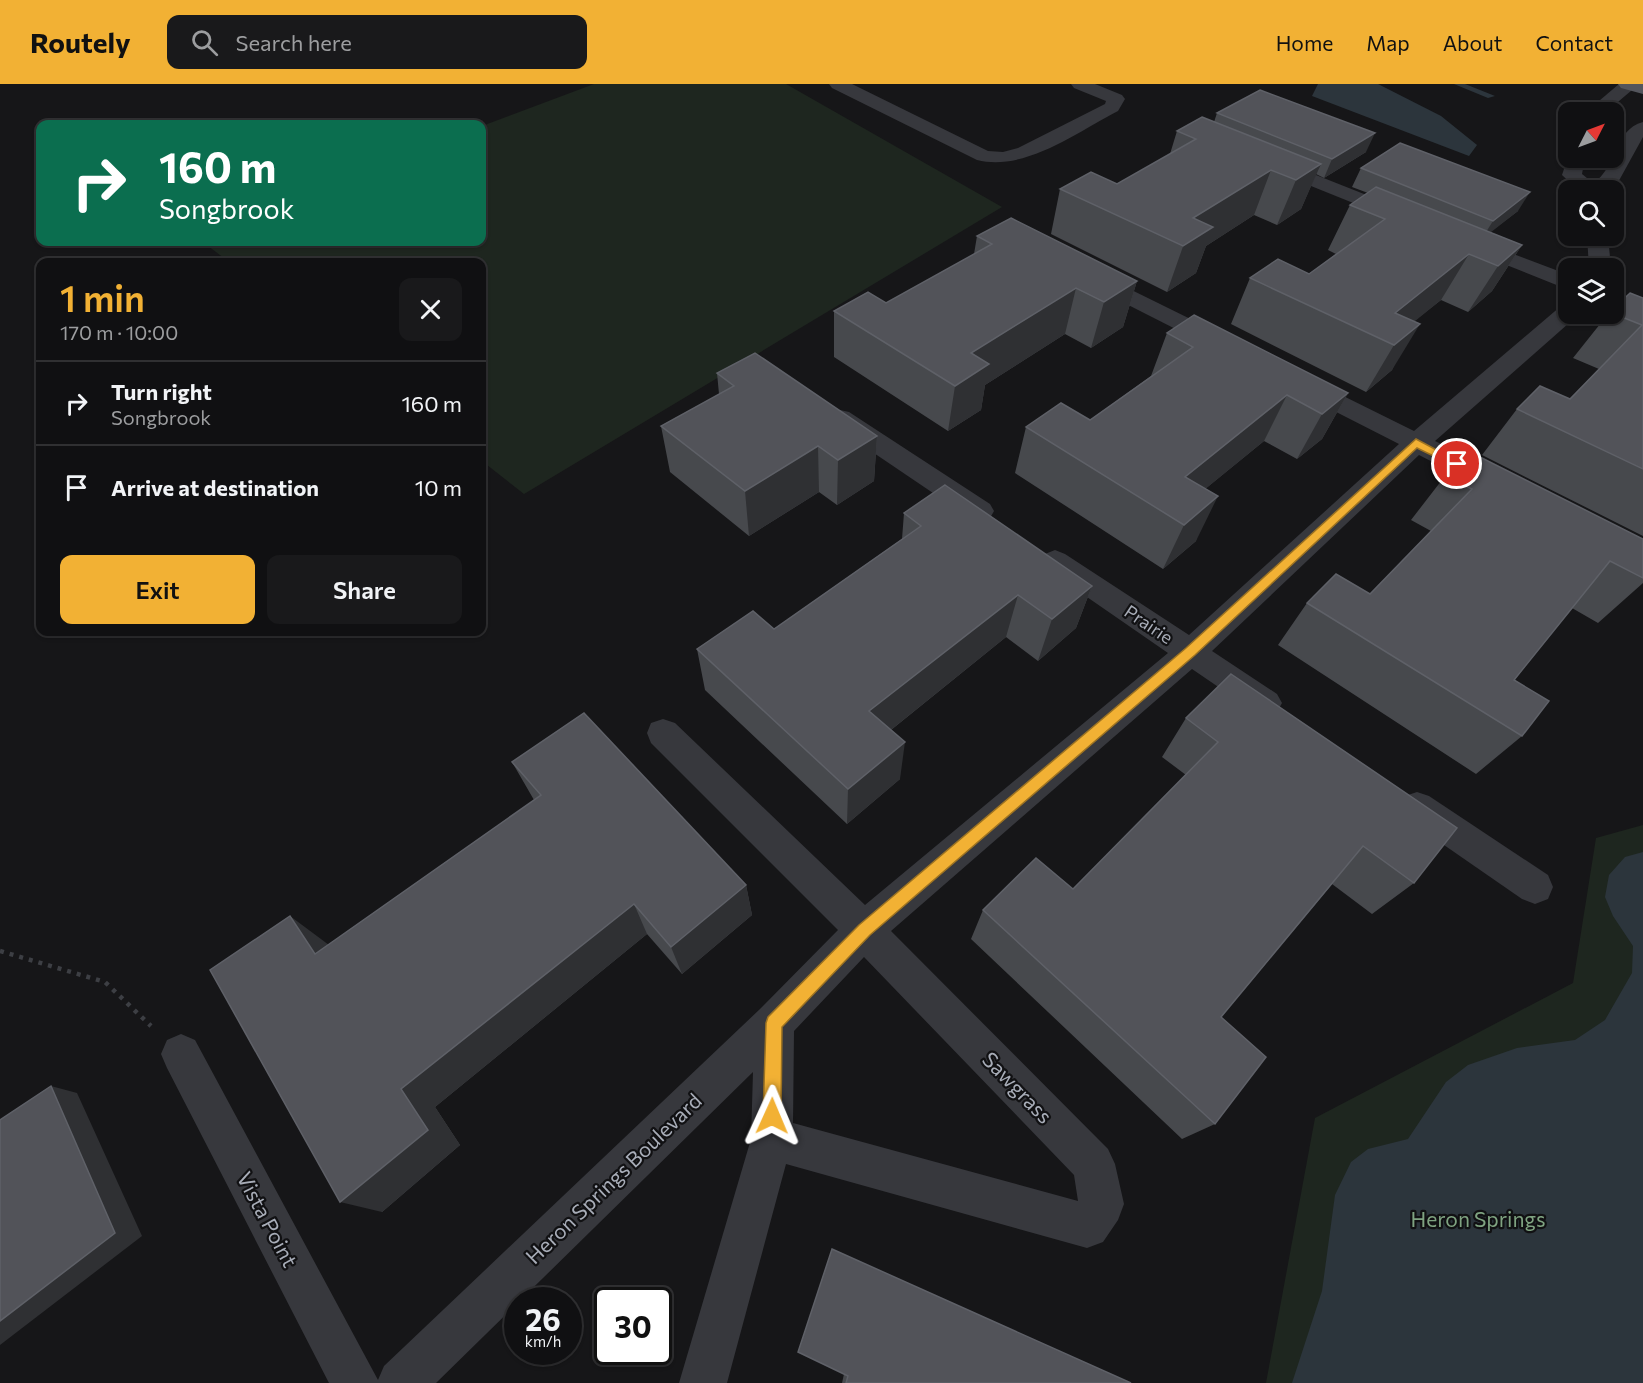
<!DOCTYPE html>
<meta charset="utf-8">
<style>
body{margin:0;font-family:Commissioner,sans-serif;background:#19191b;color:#f1f3f6;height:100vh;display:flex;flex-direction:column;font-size:22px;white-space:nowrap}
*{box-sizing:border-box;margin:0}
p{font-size:20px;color:#9c9d9f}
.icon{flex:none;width:33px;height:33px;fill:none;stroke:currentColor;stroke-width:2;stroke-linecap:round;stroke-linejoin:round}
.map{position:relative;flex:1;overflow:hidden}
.side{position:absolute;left:36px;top:174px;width:450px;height:378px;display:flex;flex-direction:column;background:#101012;border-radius:12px;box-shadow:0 2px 4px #0004,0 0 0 2px #303032}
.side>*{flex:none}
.banner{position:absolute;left:36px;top:36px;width:450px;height:126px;border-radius:12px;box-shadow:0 2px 4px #0004,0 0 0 2px #303032;background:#0b6e4f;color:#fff;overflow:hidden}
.needle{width:39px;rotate:48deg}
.controls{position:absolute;left:1558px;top:18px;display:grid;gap:12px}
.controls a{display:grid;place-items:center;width:66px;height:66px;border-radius:12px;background:#101012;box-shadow:0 2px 4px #0004,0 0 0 2px #303032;font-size:30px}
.speed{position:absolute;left:504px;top:1203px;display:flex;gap:12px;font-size:30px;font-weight:700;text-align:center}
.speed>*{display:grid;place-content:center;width:78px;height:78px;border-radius:50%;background:#101012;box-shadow:0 2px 4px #0004,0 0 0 2px #303032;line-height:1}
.speed small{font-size:15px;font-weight:400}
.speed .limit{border:3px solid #111;border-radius:9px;background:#fff;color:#111}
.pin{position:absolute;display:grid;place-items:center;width:51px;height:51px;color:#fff;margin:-26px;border:3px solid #fff;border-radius:50%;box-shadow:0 2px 6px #0007}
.me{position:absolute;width:66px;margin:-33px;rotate:1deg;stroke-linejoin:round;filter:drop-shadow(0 0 4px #0008)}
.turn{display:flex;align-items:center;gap:21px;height:126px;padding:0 24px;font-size:27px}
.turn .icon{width:78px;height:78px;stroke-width:2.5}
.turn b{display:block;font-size:42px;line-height:51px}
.round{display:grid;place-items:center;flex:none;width:63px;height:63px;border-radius:12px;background:#19191b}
.headline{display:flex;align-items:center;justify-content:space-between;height:102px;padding:0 24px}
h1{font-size:36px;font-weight:600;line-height:45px;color:#f2b134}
.cta{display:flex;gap:12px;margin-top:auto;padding:12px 24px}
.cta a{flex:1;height:69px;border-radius:12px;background:#f2b134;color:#111;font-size:24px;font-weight:600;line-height:69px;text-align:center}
.cta a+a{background:#19191b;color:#f1f3f6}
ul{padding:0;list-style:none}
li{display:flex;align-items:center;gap:18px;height:84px;padding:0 24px;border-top:2px solid #303032}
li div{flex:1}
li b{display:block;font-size:22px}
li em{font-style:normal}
header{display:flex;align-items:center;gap:36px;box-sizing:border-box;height:84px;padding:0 30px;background:#f2b134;color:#111}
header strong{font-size:28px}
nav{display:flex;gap:33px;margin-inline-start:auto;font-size:21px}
.search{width:420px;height:54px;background:#19191b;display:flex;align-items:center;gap:15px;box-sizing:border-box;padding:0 21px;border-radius:12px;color:#9c9d9f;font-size:22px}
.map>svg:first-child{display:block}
.green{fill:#1e261f}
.water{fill:#2c353c}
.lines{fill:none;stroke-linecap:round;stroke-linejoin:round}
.stream{fill:#2c353c;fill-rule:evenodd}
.path{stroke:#3d3f44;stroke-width:4.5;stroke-dasharray:4 6;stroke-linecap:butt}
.minor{fill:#37383d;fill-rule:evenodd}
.major{fill:#53555c;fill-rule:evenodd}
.wall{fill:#47494d}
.shaded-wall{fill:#2f3033}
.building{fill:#525359;stroke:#5f6168;stroke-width:1.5}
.route{fill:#f2b134;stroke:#9d7322;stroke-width:1.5}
.labels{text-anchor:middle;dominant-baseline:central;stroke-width:4.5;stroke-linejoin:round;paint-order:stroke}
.street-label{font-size:18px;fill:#a8adb8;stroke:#111113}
.near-street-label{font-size:21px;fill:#a8adb8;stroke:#111113}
.near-park-label{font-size:21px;fill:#7fa381;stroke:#111113}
</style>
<header>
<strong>Routely</strong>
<div class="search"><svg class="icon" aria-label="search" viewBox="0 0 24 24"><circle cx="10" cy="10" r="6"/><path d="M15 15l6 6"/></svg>Search here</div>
<nav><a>Home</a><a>Map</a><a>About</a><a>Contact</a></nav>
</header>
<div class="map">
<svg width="1643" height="1299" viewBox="0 0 1643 1299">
<rect width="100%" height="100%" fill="#161618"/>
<g class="green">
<polygon points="594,0 786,0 1002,123 524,410 482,377 482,178 229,178 203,158 482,158 482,42"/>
<polygon points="1643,741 1643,1299 1266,1299 1315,1034 1573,899 1596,754"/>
</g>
<g class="water">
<polygon points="1318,0 1378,0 1441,32 1477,61 1469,72 1312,12"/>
<polygon points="1643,768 1643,1299 1292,1299 1322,1207 1335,1111 1351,1078 1368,1065 1408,1055 1446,998 1468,981 1517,964 1575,956 1605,936 1632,889 1633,862 1613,832 1605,813 1609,791 1625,773"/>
</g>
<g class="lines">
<polygon class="stream" points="1454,0 1465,0 1495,12 1488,14"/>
<polyline class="path" points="0,867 105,898 151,942"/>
<g class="minor">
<path d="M829 0H852L988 67 1003 68 1018 64 1105 20 1106 17 1074 4 1071 0H1095L1122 11 1125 15 1118 27C1077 48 1025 88 977 76L832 4Z"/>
<polygon points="1619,0 1638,1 1606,28 1586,28"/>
<path d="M1643 38V53L1616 102 1608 106H1578L1562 91 1569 70V74H1585L1582 90 1593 99C1617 85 1613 46 1643 38Z"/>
<polygon points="1273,74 1407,127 1410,131 1407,135 1400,137 1393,135 1266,84 1263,80 1266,76"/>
<polygon points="1587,152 1608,152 1611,184 1589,184"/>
<polygon points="1471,154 1569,191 1569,206 1464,164 1460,160 1464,156"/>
<polygon points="1091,186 1229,254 1233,259 1229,264 1221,266 1213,264 1083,198 1080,193 1083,188"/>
<polygon points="1614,211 1643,221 1643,236 1614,226"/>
<path d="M1569 220V230H1579L1577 232 1435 357 1507 392 1510 399 1507 406 1497 408 1487 406 1419 371 1212 567 1277 610 1282 619 1277 628 1266 632 1255 628 1192 585 891 847 1108 1065 1115 1080 1124 1120 1118 1136 1103 1158 1087 1164 786 1080 727 1299H679L751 1055 753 988 436 1299H329L167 984 161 970 167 956 181 950 195 956 378 1296 384 1282 760 925 838 846 651 659 647 649 651 639 663 635 675 639 865 821 1168 569 1045 484 1041 477 1045 470 1055 466 1065 470 1189 551 1399 360 1293 306 1290 301 1293 296 1302 293 1311 296 1414 347 1561 222ZM864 873 1074 1091 1078 1117 793 1039 794 947Z"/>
<polygon points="840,326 849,328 990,420 994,427 990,434 980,437 970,434 831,340 827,334 831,328"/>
<polygon points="1417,708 1429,712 1548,791 1553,803 1548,815 1535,820 1522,815 1405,734 1400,723 1405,712"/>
</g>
<polygon class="major" points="1618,0 1643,0 1643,10 1621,4"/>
</g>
<g class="wall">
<polygon points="1217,29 1366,68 1324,94 1316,90 1301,125 1277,141 1254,131 1206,162 1196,189 1167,208 1051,150 1060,105 1117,100 1170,70 1177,47 1214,38"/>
<polygon points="1361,84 1518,127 1490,148 1522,161 1492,207 1468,228 1441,216 1414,237 1392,286 1366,308 1231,240 1250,194 1309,190 1336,170 1328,166 1350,121 1368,109 1352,103"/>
<polygon points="977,152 1137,197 1123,243 1091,264 1065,250 985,301 981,326 948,347 834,273 834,227 886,219 974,170"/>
<polygon points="1643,214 1643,452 1482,371 1517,325 1570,315 1599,285 1573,274 1608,230 1614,230"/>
<polygon points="1167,249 1348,309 1322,355 1297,375 1264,357 1205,405 1196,457 1163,485 1015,389 1026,343 1090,336 1151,292"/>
<polygon points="717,289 877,352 874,397 837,421 819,408 749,452 670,388 661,342 719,310"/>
<polygon points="1445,392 1643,455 1643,499 1598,539 1572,524 1514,596 1522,652 1476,690 1278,561 1307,519 1370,510 1431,447 1411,436"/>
<polygon points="904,429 1092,502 1076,544 1038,577 1006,553 891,646 900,695 847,740 705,606 697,565 774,545 902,455"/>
<polygon points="1186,634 1414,799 1372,830 1332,800 1221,933 1215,1040 1182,1055 971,855 983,826 1073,805 1186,691 1162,673"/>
<polygon points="512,678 746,801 752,831 682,890 647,850 435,1023 460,1061 382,1128 328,861 534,716"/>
<polygon points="844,1290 1131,1299 842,1299"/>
</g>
<g class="shaded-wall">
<polygon points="1375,49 1366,68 1324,94 1332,75"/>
<polygon points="1321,80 1301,125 1277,141 1296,96"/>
<polygon points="1271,86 1254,131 1206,162 1196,189 1167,208 1193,134"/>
<polygon points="1530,108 1518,127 1481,156 1493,137"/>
<polygon points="1522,161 1492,207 1468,228 1498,182"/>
<polygon points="1469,170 1441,216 1388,259 1395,229"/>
<polygon points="1137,197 1123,243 1091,264 1104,218"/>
<polygon points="1076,204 1065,250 985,301 981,326 948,347 955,302 971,269"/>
<polygon points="1420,240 1392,286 1366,308 1394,261"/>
<polygon points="1348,309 1322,355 1297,375 1322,330"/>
<polygon points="1287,311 1264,357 1171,433 1185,393"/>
<polygon points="877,352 874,397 837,421 838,376"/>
<polygon points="818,362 819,408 749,452 745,407"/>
<polygon points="1218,412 1196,457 1163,485 1184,441"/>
<polygon points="1092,502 1076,544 1038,577 1052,535"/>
<polygon points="1018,511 1006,553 866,666 869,627"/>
<polygon points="905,658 900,695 847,740 848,705"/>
<polygon points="746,801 752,831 682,890 671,863"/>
<polygon points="634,820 647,850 435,1023 460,1061 382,1128 340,1118 401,1005"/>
<polygon points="290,832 329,861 315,870"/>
<polygon points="51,1002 77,1009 142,1152 0,1261 0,1237"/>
</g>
<g class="building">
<polygon points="1260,6 1375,49 1332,75 1217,29"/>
<polygon points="1202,33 1321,80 1296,96 1271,86 1193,134 1213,143 1183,162 1060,105 1091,88 1117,100 1196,55 1177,47"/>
<polygon points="1400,59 1530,108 1493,137 1361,84"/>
<polygon points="1376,103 1522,161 1498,182 1469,170 1395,229 1420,240 1394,261 1250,194 1278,175 1309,190 1385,135 1350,121"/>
<polygon points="1011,134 1137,197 1104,218 1076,204 971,269 989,280 955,302 834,227 868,208 886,219 992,160 977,152"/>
<polygon points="1630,209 1643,214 1643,385 1517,325 1540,302 1570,315 1642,241 1614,230 1614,224"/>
<polygon points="1194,231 1348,309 1322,330 1287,311 1185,393 1218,412 1184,441 1026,343 1061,319 1090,336 1193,263 1167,249"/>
<polygon points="755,269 877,352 838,376 818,362 745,407 661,342 734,302 717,289"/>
<polygon points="1470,368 1643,455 1643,494 1610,477 1514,596 1549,617 1522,652 1307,519 1336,490 1370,510 1472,405 1445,392"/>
<polygon points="945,401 1092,502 1052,535 1018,511 869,627 905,658 848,705 697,565 753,527 774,545 921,442 904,429"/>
<polygon points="1231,590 1457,744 1414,799 1363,762 1221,933 1266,973 1215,1040 983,826 1036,774 1073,805 1218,658 1186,634"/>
<polygon points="584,629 746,801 671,863 634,820 401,1005 428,1046 340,1118 210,886 290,832 315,870 541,711 512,678"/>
<polygon points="51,1002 115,1149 0,1237 0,1036"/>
<polygon points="832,1165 1131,1299 846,1299 848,1292 798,1268"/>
</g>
<polygon class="route" points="1416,355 1463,380 1461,382 1454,382 1417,364 1195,571 870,851 782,943 781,1032 778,1038 772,1040 766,1038 763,1032 766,939 768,933 859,841 1186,564"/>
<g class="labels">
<g class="street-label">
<text transform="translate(1149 540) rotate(34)">Prairie</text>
</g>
<g class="near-street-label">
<text transform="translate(1018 1003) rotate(46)">Sawgrass</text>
<text transform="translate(613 1094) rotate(-44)">Heron Springs Boulevard</text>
<text transform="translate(268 1135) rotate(62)">Vista Point</text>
</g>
<g class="near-park-label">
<text x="1478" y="1134">Heron Springs</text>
</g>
</g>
</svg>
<div class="controls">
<a><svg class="needle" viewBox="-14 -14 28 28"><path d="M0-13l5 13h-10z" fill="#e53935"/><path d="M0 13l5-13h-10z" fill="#9c9d9f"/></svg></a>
<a><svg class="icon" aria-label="search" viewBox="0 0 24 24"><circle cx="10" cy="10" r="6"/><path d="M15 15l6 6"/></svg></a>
<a><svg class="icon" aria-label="layers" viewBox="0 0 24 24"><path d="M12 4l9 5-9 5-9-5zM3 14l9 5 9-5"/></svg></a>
</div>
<div class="speed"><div>26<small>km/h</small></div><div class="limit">30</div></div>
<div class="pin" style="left:1457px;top:380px;background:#d93025"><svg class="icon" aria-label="arrive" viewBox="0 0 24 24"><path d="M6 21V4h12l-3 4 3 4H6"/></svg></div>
<svg class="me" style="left:772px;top:1032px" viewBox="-20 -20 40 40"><path d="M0-17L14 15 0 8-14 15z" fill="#f2b134" stroke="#fff" stroke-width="4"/></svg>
<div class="banner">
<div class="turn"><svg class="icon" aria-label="right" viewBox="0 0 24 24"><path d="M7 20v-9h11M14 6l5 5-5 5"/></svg><div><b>160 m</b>Songbrook</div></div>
</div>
<section class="side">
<div class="headline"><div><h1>1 min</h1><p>170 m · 10:00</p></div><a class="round"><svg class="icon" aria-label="close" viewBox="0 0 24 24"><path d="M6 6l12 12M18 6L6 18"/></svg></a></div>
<ul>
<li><svg class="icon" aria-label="right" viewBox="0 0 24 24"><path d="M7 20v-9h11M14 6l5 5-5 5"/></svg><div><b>Turn right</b><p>Songbrook</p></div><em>160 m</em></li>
<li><svg class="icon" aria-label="arrive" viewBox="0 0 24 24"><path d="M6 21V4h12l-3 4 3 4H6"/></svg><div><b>Arrive at destination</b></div><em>10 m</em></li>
</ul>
<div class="cta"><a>Exit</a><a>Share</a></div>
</section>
</div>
